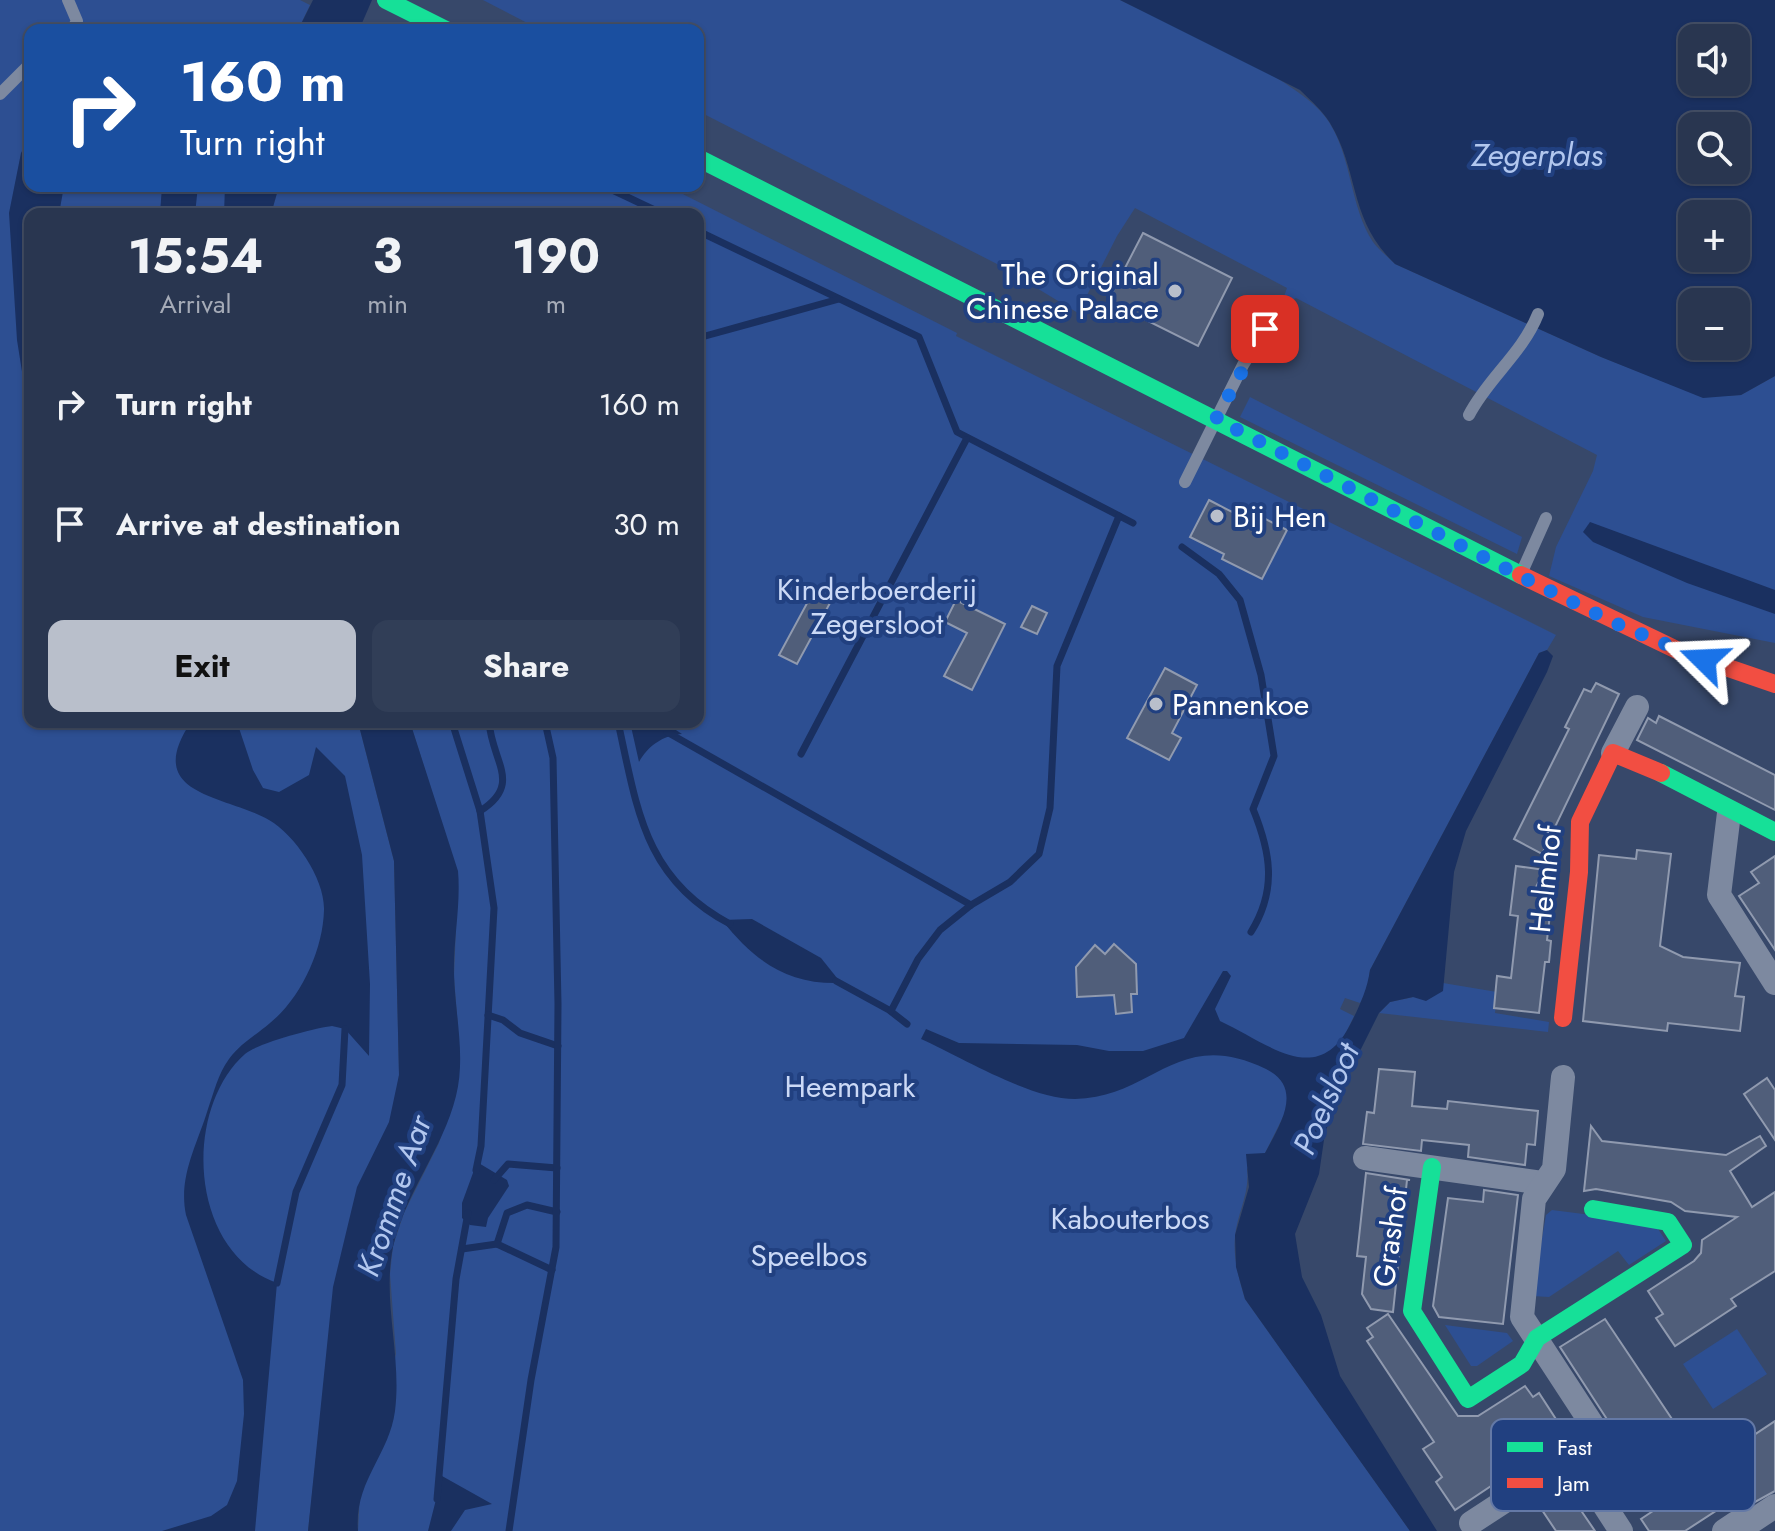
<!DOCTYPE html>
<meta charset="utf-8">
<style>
body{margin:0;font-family:Jost,sans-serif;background:#313e57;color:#f1f3f6;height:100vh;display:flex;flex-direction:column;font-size:30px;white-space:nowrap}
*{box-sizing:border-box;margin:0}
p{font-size:26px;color:#a5abb7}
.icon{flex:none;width:44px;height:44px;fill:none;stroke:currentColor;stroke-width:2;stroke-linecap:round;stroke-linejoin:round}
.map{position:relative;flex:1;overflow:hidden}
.panel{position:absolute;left:24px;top:208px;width:680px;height:520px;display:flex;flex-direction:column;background:#293650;border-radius:16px;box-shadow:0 2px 6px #0004,0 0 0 2px #455067}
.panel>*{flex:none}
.top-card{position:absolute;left:24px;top:24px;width:680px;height:168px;border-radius:16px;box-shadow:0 2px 6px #0004,0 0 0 2px #455067;background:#1a4fa0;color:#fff;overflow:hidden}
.tools{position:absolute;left:1678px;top:24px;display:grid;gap:16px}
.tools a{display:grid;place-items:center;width:72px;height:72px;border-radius:16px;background:#293650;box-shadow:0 2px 6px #0004,0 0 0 2px #455067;font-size:40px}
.pin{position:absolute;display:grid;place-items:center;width:68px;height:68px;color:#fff;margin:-34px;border-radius:16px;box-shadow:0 4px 12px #0006}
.me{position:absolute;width:88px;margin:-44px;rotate:291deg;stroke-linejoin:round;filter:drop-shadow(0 0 6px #0008)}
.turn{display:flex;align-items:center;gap:28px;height:168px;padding:0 24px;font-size:36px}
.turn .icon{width:104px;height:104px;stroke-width:2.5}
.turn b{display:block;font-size:56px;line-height:68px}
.eta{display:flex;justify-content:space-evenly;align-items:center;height:136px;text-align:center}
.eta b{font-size:48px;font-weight:700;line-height:56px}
.action{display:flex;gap:16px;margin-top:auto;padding:16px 24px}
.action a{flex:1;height:92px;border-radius:16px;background:#b9bfcb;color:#111;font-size:32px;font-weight:700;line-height:92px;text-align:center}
.action a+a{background:#313e57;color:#f1f3f6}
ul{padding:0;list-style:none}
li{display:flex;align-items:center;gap:24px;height:120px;padding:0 24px}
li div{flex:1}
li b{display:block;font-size:30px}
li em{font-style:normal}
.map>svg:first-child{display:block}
.green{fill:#2d4f92}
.water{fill:#1a3060;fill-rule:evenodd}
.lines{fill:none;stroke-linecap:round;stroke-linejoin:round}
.stream{stroke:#1a3060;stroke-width:7}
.building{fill:#505e7a;stroke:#909aaf;stroke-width:2}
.lane{stroke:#7d89a0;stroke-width:12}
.street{stroke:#7d89a0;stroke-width:24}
.fast{stroke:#16e098;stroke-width:18}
.jam{stroke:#f24e42;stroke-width:18}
.route{stroke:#1a73e8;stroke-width:14;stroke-dasharray:0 25.2}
.poi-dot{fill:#b9bfcb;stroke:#214080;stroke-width:3}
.labels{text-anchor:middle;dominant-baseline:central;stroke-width:8;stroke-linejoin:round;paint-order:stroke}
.poi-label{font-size:30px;fill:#fff;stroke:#214080;text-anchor:start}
.park-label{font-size:30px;fill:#cbd9f6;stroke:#214080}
.street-label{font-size:30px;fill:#fff;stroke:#214080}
.water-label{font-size:32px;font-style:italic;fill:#b2c7ef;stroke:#214080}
.key{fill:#214080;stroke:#6479a6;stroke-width:2}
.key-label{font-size:22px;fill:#fff}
</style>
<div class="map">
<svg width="1775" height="1531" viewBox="0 0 1775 1531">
<rect width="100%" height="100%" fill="#37486a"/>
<g class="green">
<polygon points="0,0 300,0 310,5 298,30 30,30 30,186 229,186 224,214 30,214 30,722 358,722 394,861 399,1075 392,1126 325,1376 308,1531 0,1531"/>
<path d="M483 0H1120C1171 25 1302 78 1329 122 1352 158 1350 207 1373 242 1379 250 1388 257 1395 264L1601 357 1703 397 1741 395 1775 376V643L1643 617 1549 576 1556 547 1593 471 1597 455 1296 298 1281 305 1287 288 1135 208 1117 236 1078 313 997 264 698 111V30H541Z"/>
<path d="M279 186H667L957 333 956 336 1556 635 1547 650 1539 653 1370 970 1367 991 1360 1003 1345 998 1340 1009 1354 1016 1340 1045 1321 1058 1288 1107 1265 1153 1247 1169C1250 1194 1237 1213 1235 1237 1233 1258 1239 1279 1245 1299L1410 1531H358L360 1493 396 1354 390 1274 393 1246 404 1213 439 1143 457 1087 458 1028 454 977 458 875 410 722H698V214H271Z"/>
<polygon points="1250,397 1522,537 1517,554 1240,417"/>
<polygon points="1443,983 1497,992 1495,1013 1549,1022 1548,1032 1379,1013 1390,1002 1442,991"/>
<polygon points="1552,1210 1654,1223 1666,1241 1629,1265 1618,1251 1549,1297 1532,1296 1546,1215"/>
<polygon points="1445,1325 1507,1333 1513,1341 1477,1366 1471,1366"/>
<polygon points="1737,1329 1767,1374 1713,1409 1683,1364"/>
</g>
<g class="water">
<polygon points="313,0 372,0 359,30 298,30"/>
<path d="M1120 0H1775V376L1741 395 1703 398 1601 357 1395 264C1348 219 1360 173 1330 123 1322 110 1311 101 1300 90ZM1692 38H1736V82H1692ZM1692 126H1736V170H1692ZM1692 214H1736V258H1692ZM1692 302H1736V346H1692Z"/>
<polygon points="30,137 30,186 64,186 59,214 30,214 30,422 17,340 9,213 21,153"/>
<polygon points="162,186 198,186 195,214 160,214"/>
<polygon points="225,186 279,186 271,214 224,214"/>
<polygon points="1590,522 1775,590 1775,614 1687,583 1593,542 1583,532"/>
<path d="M1547 650 1553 656 1547 672 1466 831 1454 872 1443 991 1426 1001 1413 997 1390 1002 1379 1013 1341 1089 1325 1133 1319 1174 1295 1234 1302 1277 1321 1315 1340 1376 1437 1531H1410L1245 1299 1236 1267 1235 1235 1249 1187 1246 1154 1265 1153C1279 1126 1305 1088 1266 1069 1177 1026 1153 1098 1075 1099 1030 1099 963 1058 921 1039L926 1029 959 1043 1077 1045 1109 1051H1143L1184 1038 1223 971H1227L1231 976 1215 1009 1220 1021C1268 1043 1318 1090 1351 1023 1360 1005 1367 990 1370 970L1539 653Z"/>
<path d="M191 722H237L253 770 263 788 279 792 309 775 316 747 345 776 362 855 370 984 369 1056 345 1029 332 1026C315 1028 258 1043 245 1054 182 1110 189 1252 277 1283L255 1531H162L211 1516 227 1505 237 1481 244 1414 243 1380 186 1215C178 1177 197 1145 208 1109 214 1092 218 1074 229 1059 241 1043 255 1036 270 1023 301 998 323 950 324 910 325 879 295 835 269 820 226 795 141 796 191 722Z"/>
<path d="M358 722H410L458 871C461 906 453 940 454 974 455 1015 466 1056 456 1096 443 1149 405 1193 393 1247 382 1301 402 1356 395 1411 389 1456 354 1481 358 1531H308L333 1287 357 1187 389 1122 399 1075 394 861Z"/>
<path d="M630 722H664L682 734C663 735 648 746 639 762Z"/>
<path d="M752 919 821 958 841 983C788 985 754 961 722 920Z"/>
<polygon points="477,1162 507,1180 509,1186 488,1218 486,1227 470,1225 462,1218 462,1203"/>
<polygon points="442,1476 492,1504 465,1510 451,1531 428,1531"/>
</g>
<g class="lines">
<g class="stream">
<polyline points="604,186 663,214"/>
<polyline points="698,231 919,337 957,432 1133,523"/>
<polyline points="698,338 839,299"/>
<path d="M1182 547 1219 574 1240 600 1261 675 1274 756 1253 809C1271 853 1277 890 1251 932"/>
<polyline points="452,722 480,811 494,908 481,1146 476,1170"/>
<path d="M618 722C637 808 644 879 730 924"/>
<polyline points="667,732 971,905"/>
<polyline points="801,754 966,440"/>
<path d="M480 811C523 784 492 762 489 722"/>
<polyline points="836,981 889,1010 907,1024"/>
<polyline points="891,1011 918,959 940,930 971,905 1010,882 1039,854 1050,808 1057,666 1119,516"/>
<polyline points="488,1015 503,1020 520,1033 558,1046"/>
<polyline points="494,1180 508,1164 557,1168"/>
<polyline points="497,1244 507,1213 527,1205 557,1212"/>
<polyline points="462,1249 497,1244 552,1270"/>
<polyline points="277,1283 296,1192 342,1085 345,1029"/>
<polyline points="437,1499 456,1279 468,1213"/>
<polyline points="509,1531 531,1380 556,1247 558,1004 553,758 545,722"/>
</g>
</g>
<g class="building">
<polygon points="1143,233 1232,278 1198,346 1108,301"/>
<polygon points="1209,500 1232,512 1235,506 1246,515 1248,510 1287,530 1262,579 1222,559 1224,554 1190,537"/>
<polygon points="812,594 830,603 797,664 779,655"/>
<polygon points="956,600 1005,624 972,690 944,676 967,633 945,622"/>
<polygon points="1032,606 1047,613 1037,634 1021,627"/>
<polygon points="1165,668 1197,685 1172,733 1181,738 1169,760 1127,738"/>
<polygon points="1596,683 1619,694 1542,854 1514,839 1569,729 1565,727 1584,689 1591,692"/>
<polygon points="1659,716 1775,775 1775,810 1637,740 1648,718 1656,723"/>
<polygon points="1637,850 1671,854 1660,946 1683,957 1740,963 1735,996 1744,997 1740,1031 1668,1023 1667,1031 1583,1021 1599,855 1636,859"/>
<polygon points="1775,856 1775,950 1739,896 1759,883 1751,872"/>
<polygon points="1516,866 1545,870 1536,887 1553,889 1547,940 1551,941 1549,962 1545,962 1539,1013 1494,1008 1497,976 1511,978 1518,916 1510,915"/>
<polygon points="1114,944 1136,964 1137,994 1131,994 1132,1012 1116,1014 1114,995 1077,997 1076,967 1095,945 1105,954"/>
<polygon points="1379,1069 1415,1072 1412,1106 1447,1109 1448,1101 1538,1111 1535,1145 1527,1144 1525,1165 1468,1157 1469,1145 1422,1140 1421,1151 1363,1144 1367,1112 1374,1113"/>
<polygon points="1767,1078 1775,1090 1775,1140 1744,1094"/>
<polygon points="1591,1126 1602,1141 1726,1155 1760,1136 1766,1146 1730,1171 1752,1207 1775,1192 1775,1271 1731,1299 1736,1306 1675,1346 1656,1318 1663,1314 1648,1291 1694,1261 1701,1253 1702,1240 1737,1217 1685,1211 1671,1202 1596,1189 1584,1191"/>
<polygon points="1366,1173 1410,1180 1407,1180 1393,1312 1371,1309 1362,1294 1366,1257 1357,1256"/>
<polygon points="1484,1190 1518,1195 1503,1324 1439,1317 1433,1306 1448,1198 1483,1202"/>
<polygon points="1388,1314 1458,1416 1478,1416 1525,1386 1533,1397 1539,1393 1563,1430 1557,1434 1560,1440 1455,1510 1436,1482 1442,1477 1423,1449 1434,1442 1367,1341 1373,1337 1367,1328"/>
<polygon points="1605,1319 1688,1443 1637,1477 1615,1443 1614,1430 1560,1347"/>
<polygon points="1775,1421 1775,1491 1746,1507 1739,1496 1685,1531 1649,1531 1641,1519 1713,1471 1709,1465"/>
<polygon points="1563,1483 1580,1509 1595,1531 1556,1531 1536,1501"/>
</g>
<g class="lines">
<g class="lane">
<polyline points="68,0 77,21 72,30"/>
<polyline points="0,94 30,64"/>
<path d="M1469 415C1488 378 1522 354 1538 314"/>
<polyline points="1185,482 1243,365 1265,329"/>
<polyline points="1521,574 1546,518"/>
</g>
<g class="street">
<polyline points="1613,753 1637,707"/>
<polyline points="1729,813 1719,895 1775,983"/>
<polyline points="1365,1158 1542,1183"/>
<polyline points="1573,1457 1621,1531"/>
<polyline points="1471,1523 1601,1438 1522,1317 1534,1199 1554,1169 1563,1077"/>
<polyline points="1724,1531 1736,1523 1751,1522 1775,1506"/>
</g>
<g class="fast">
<polyline points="386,0 446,30"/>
<polyline points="698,158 1521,575"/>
<polyline points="1661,773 1775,832"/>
<polyline points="1432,1167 1412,1311 1468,1399 1522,1364 1537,1338 1683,1245 1668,1222 1593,1209"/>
</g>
<g class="jam">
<polyline points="1521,575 1679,651 1775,684"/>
<polyline points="1563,1018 1579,872 1580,822 1613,753 1661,773"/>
</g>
</g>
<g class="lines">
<polyline class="route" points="1265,329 1216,419 1520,576 1617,624 1704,660"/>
</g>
<g class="poi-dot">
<circle cx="1175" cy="291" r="8"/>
<circle cx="1217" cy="516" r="8"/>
<circle cx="1156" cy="704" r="8"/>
</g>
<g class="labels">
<g class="poi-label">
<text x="1159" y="274" text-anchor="end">The Original<tspan x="1159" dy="34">Chinese Palace</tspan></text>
<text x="1233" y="516">Bij Hen</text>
<text x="1172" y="704">Pannenkoe</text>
</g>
<g class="park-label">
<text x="877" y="589">Kinderboerderij<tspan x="877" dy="34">Zegersloot</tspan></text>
<text x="850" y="1086">Heempark</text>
<text x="1130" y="1218">Kabouterbos</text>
<text x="809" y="1255">Speelbos</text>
</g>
<g class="street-label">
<text transform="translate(1545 879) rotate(-84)">Helmhof</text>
<text transform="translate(1390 1237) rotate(-82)">Grashof</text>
</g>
<g class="water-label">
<text x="1537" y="155">Zegerplas</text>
<text transform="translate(1326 1099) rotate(-66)">Poelsloot</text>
<text transform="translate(394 1196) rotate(-71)">Kromme Aar</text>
</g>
</g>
<rect x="1491" y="1419" width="264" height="92" rx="12" class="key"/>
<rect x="1507" y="1442" width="36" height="10" fill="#16e098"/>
<rect x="1507" y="1478" width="36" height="10" fill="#f24e42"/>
<g class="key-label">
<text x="1557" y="1455">Fast</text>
<text x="1557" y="1491">Jam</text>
</g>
</svg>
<div class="tools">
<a><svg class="icon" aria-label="sound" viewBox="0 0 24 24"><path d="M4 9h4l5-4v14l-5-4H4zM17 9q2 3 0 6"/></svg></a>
<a><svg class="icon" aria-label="search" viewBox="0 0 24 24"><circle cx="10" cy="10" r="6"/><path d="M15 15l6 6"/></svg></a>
<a>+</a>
<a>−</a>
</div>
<div class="pin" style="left:1265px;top:329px;background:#d93025"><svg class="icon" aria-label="arrive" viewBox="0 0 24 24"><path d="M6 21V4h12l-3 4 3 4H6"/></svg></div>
<svg class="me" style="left:1704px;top:660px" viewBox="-20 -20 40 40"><path d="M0-17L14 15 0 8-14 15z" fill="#1a73e8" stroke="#fff" stroke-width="4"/></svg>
<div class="top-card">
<div class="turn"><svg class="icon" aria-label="right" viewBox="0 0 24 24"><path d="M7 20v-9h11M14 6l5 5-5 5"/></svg><div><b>160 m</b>Turn right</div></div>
</div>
<section class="panel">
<div class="eta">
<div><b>15:54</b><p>Arrival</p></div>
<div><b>3</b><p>min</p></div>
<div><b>190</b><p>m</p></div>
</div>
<ul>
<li><svg class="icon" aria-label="right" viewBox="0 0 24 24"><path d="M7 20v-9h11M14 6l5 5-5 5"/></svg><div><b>Turn right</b></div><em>160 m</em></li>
<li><svg class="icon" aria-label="arrive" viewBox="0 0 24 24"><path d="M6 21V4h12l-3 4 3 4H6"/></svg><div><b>Arrive at destination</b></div><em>30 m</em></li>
</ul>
<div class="action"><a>Exit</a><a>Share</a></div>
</section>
</div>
